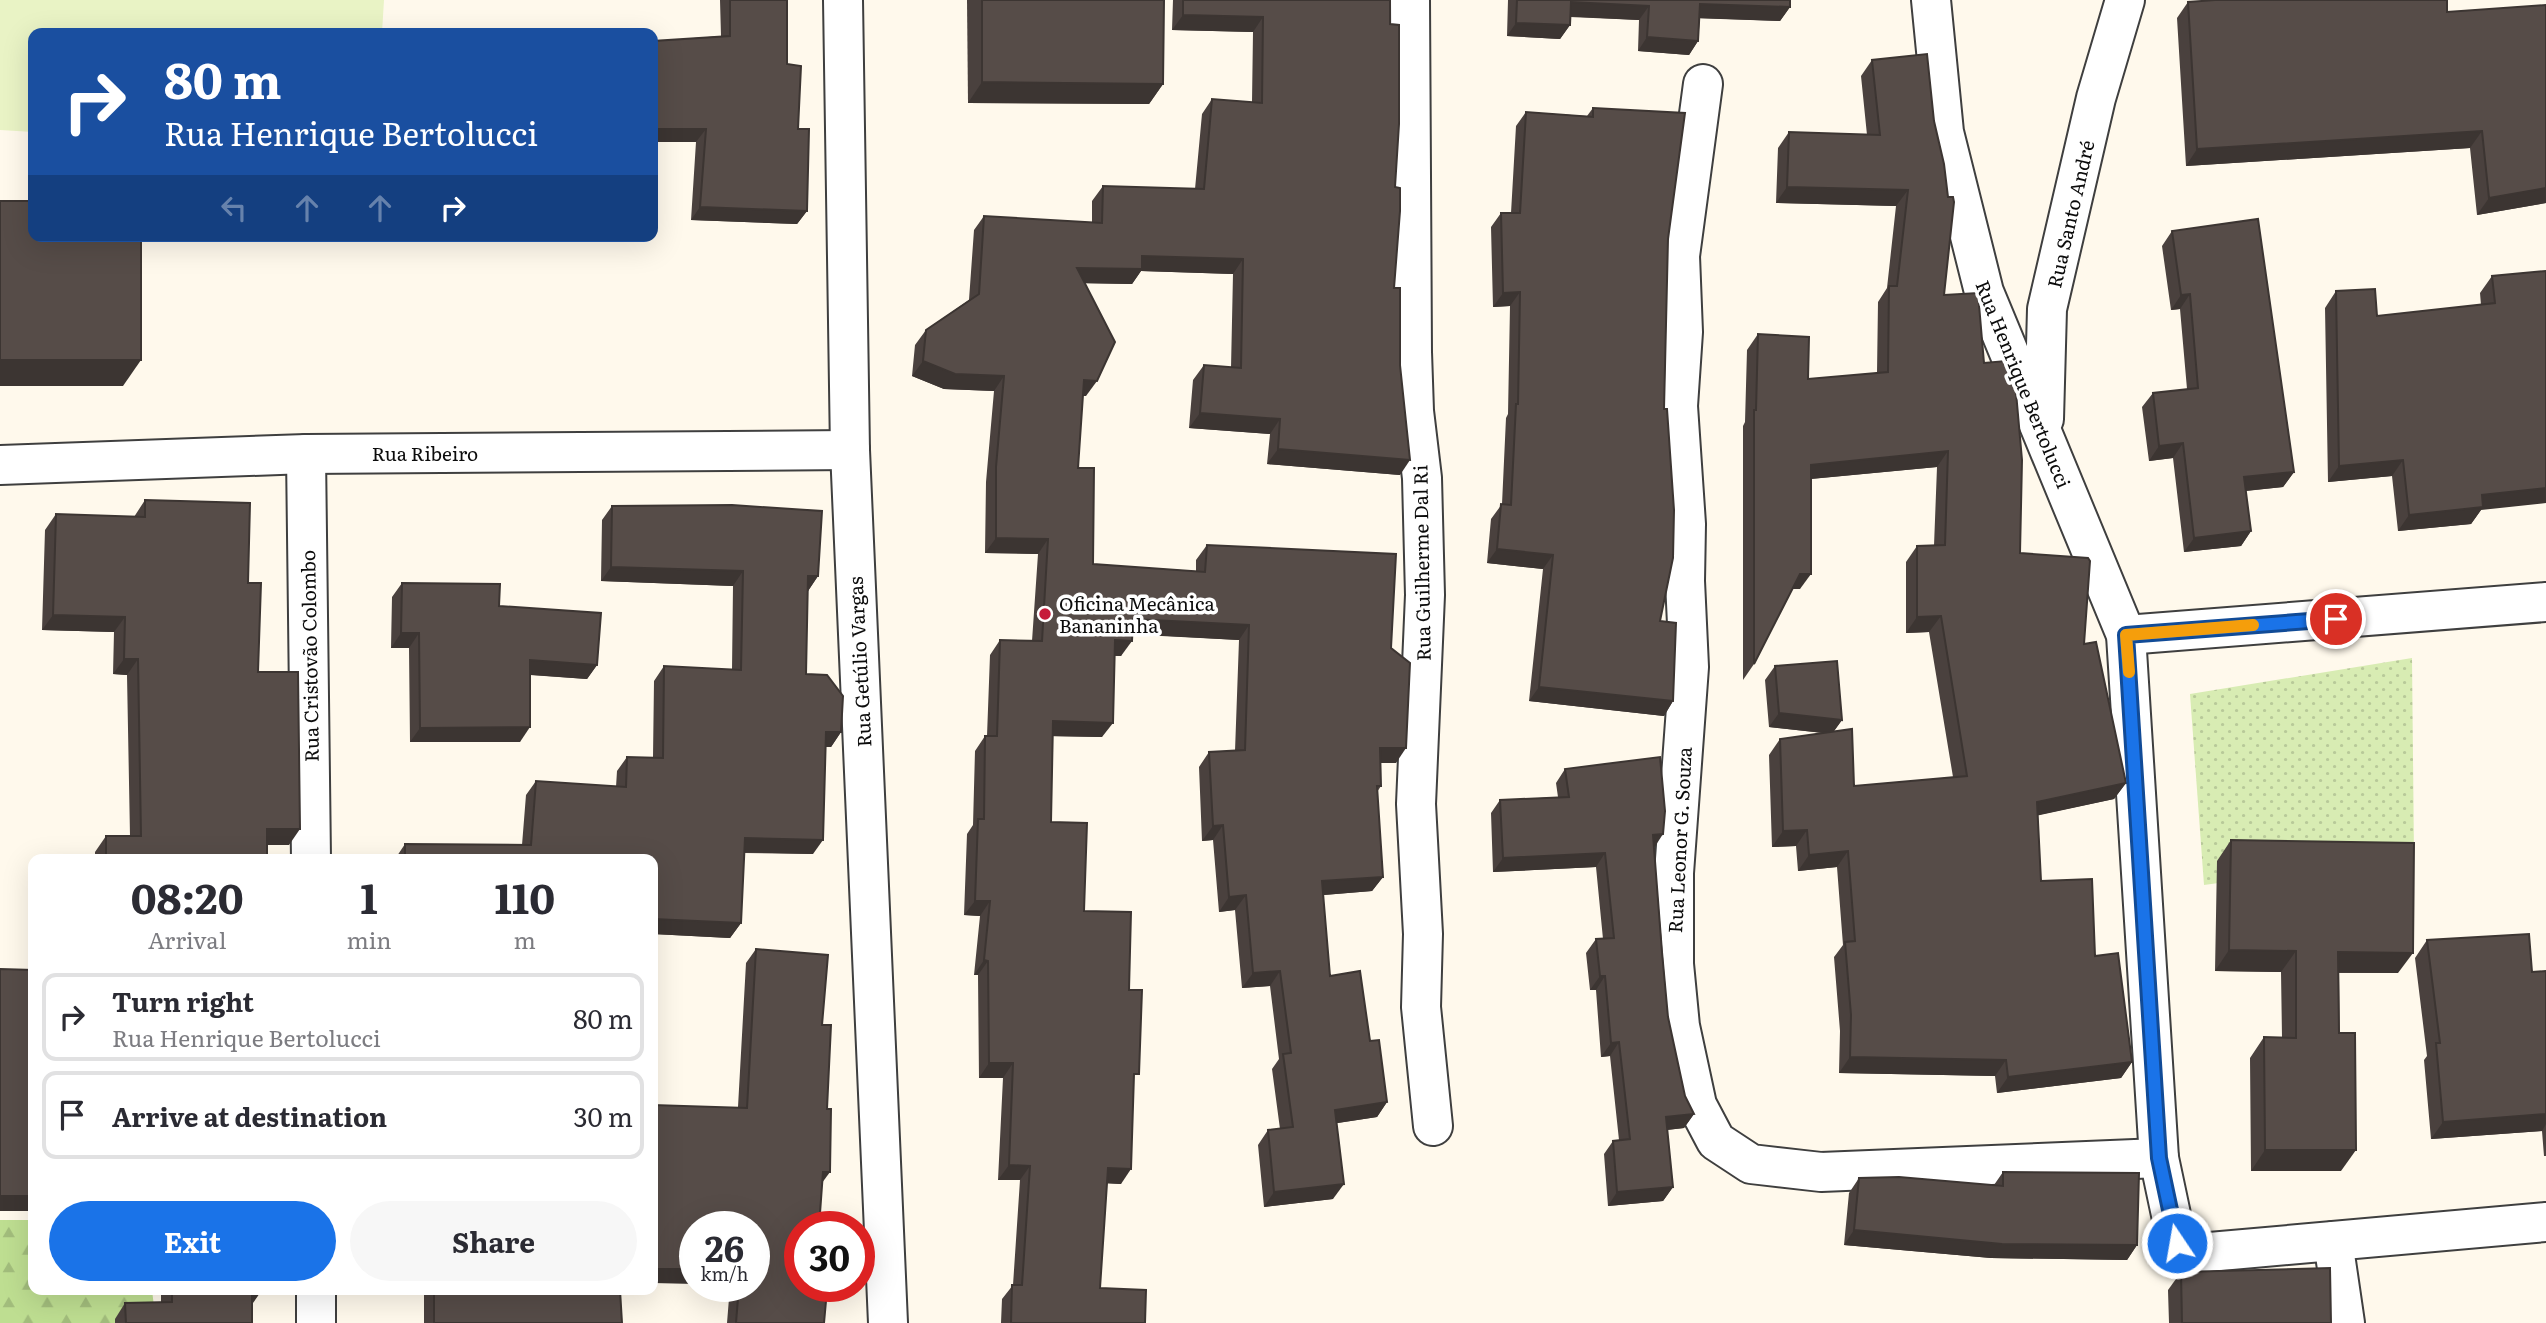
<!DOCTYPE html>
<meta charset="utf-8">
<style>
body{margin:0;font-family:Literata,serif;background:#f7f7f7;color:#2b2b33;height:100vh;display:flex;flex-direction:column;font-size:26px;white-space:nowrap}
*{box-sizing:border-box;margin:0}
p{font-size:23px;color:#7c7c81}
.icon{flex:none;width:38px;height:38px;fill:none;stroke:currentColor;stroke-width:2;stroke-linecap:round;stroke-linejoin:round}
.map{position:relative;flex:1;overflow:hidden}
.sheet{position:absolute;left:28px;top:854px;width:630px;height:441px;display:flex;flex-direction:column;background:#fff;border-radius:14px;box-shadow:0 7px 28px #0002}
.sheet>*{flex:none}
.guide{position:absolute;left:28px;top:28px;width:630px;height:214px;border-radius:14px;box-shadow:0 7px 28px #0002;background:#1a4fa0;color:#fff;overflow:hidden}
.speed{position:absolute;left:679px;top:1211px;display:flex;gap:14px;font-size:35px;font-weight:700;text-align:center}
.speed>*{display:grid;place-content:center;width:91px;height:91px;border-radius:50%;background:#fff;box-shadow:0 7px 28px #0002;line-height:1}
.speed small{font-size:18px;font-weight:400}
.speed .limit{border:10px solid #d22;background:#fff;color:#111}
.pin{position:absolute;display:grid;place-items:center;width:60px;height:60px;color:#fff;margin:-30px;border:4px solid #fff;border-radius:50%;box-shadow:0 2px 7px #0007}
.me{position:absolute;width:77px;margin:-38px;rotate:348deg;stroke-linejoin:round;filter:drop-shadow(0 0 5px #0008)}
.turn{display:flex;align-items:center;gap:24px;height:147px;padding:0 21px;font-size:32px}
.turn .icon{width:91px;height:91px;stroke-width:2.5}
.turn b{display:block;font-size:49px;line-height:60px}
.lanes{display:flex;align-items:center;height:66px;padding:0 21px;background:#0003;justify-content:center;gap:35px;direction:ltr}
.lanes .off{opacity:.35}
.eta{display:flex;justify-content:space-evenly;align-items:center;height:119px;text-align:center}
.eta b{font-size:42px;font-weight:700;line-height:49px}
.cta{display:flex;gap:14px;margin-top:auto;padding:14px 21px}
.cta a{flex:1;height:80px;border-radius:42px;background:#1a73e8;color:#fff;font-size:28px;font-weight:700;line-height:80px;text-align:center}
.cta a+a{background:#f7f7f7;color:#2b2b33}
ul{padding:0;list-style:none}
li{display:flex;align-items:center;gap:21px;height:88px;margin:0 14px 10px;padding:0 7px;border:4px solid #e1e1e2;border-radius:14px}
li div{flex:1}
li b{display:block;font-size:26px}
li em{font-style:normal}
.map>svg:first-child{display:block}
.grass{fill:url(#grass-dots)}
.forest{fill:url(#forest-firs)}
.pitch{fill:#e9f3c5}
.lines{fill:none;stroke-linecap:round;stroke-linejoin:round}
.minor-casing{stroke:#3f3f3f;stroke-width:42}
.minor{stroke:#fff;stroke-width:38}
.wall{fill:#4a413e}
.shaded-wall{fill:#3c3532}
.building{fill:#564c48;stroke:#3c3532;stroke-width:2}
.route-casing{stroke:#114b97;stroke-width:18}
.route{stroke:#1a73e8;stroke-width:12}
.slow{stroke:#f59e0b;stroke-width:12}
.poi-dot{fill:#c61b3a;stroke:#fff;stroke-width:2.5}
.labels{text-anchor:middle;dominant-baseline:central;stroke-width:7;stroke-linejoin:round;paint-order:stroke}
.street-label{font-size:19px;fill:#0c0c0c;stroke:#fff}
.poi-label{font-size:19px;fill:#0c0c0c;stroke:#fff;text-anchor:start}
</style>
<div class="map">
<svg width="2546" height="1323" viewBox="0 0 2546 1323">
<defs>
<pattern id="grass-dots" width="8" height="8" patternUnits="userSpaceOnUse" patternTransform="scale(1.75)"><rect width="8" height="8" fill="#d8ecb3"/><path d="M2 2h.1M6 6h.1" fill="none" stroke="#b8c999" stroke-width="1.8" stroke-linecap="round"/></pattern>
<pattern id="forest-firs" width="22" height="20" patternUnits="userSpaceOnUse" patternTransform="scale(1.75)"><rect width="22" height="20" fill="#bede91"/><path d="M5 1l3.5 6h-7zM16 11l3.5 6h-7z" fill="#a2bd7c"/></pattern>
</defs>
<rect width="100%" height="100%" fill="#fff9ec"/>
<polygon class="grass" points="2412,658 2414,856 2204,885 2190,694"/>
<polygon class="forest" points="0,1220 33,1220 33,1290 152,1290 156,1323 0,1323"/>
<polygon class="pitch" points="0,0 384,0 382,33 33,33 33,132 0,130"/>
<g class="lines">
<defs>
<g id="minor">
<polyline points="843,0 850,450 888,1323"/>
<polyline points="1410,0 1412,352 1414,411 1422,478 1425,595 1416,804 1423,934 1421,1007 1433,1126"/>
<polyline points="1931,0 1944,132 1984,292 2126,635 2159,1158 2177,1243 2187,1254 2546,1222"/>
<polyline points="1703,84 1680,256 1683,332 1678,406 1686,524 1685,581 1689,667 1674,873 1674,964 1680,1026 1697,1105 1716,1141 1751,1164 1821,1172 2159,1158"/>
<polyline points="2044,419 2047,309 2096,98 2125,0"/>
<polyline points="306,454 311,859"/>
<polyline points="0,465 306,454 850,450"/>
<polyline points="2126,635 2546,602"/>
<polyline points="2333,1241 2345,1323"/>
<polyline points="316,1290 316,1323"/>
</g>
</defs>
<use href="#minor" class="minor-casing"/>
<use href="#minor" class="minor"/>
</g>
<g class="wall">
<polygon points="720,0 787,0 787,64 798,129 807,211 797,224 691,220 696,142 653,142 653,41 721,36"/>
<polygon points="967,0 1164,0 1163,84 1149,104 968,103"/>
<polygon points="1173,0 1390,0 1390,24 1395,187 1394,288 1400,475 1267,464 1270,434 1189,428 1193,380 1204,365 1231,368 1233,274 1141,271 1132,284 1085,283 1086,396 1083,396 1078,468 1093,564 1196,571 1196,560 1207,545 1391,648 1396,763 1381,763 1381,786 1377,792 1383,877 1372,891 1323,895 1330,976 1370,1041 1387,1102 1377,1117 1337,1123 1333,1199 1264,1207 1258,1145 1268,1130 1280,1129 1272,1069 1279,1059 1270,986 1242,988 1235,910 1219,912 1213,840 1202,841 1199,767 1209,752 1235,751 1239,640 1132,634 1121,656 1115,656 1102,737 1053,736 1051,822 1084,911 1129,990 1134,1081 1121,1184 1107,1183 1100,1288 1145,1323 1001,1323 1002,1299 1013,1285 1020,1180 998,1180 1003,1078 979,1078 978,975 974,975 980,916 964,915 967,834 973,825 975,751 985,736 987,736 990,655 1000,640 1032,641 1038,554 985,553 986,482 994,391 944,389 912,376 915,345 926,330 969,300 974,230 984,216 1092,223 1092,201 1103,186 1195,189 1202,114 1212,99 1252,102 1253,32 1172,30"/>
<polygon points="1508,0 1790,0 1790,7 1780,21 1700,18 1698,41 1689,55 1638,51 1639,20 1570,17 1570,25 1560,39 1507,36"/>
<polygon points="2188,2 2447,12 2546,5 2546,203 2477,215 2470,148 2186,166 2177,18"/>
<polygon points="1872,60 1944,295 1984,363 2020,553 2084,644 2126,783 2114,799 2038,815 2041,881 2095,956 2132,1062 2121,1078 1997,1093 1995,1076 1839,1073 1840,1031 1834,957 1843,945 1837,867 1798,871 1796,846 1772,847 1769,755 1780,739 1824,733 1769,727 1765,680 1775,666 1842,720 1833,732 1854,786 1953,777 1929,632 1906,633 1906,562 1917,546 1934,546 1937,467 1811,479 1800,589 1792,589 1754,664 1743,680 1743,426 1745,422 1747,350 1758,334 1808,379 1877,373 1878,302 1887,288 1896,206 1776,203 1778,148 1789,132 1867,135 1861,76"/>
<polygon points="1593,108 1668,239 1660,621 1673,701 1664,716 1529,701 1543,569 1487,563 1491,519 1502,504 1506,418 1508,414 1510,306 1493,307 1491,227 1501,213 1511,213 1516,126 1526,112 1587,116"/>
<polygon points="2172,231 2294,472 2283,487 2246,491 2251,531 2241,546 2184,552 2173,458 2149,461 2142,407 2153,393 2187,389 2180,309 2171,310 2162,246"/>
<polygon points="2546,271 2481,510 2471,524 2398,531 2392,476 2328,482 2325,308 2336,291 2377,316 2481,305 2480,293 2492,276"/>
<polygon points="145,500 248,583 258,672 289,845 267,845 267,859 95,859 95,852 106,836 130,836 127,675 113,674 114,632 42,630 45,530 56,514 134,517"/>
<polygon points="612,506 818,576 808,591 806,674 841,732 831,747 826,747 813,854 744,853 741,923 730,938 653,934 653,859 395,859 405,844 522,845 526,795 536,781 616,787 617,771 627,757 653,757 654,681 664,666 732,670 733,586 601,581 602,520"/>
<polygon points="402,583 499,606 597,665 587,679 530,675 520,742 410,742 409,648 391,648 392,597"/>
<polygon points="1565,769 1654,848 1668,1017 1685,1096 1694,1114 1684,1128 1667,1130 1673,1187 1663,1201 1608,1206 1604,1154 1613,1141 1619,1140 1610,1056 1601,1057 1596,990 1590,990 1586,953 1596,939 1603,939 1596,867 1493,872 1491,813 1500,800 1558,797 1556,783"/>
<polygon points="2231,840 2398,973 2339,973 2341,1171 2251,1171 2250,1058 2264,1037 2282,1037 2281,972 2215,971 2217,861"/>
<polygon points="2427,940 2532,972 2546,971 2546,1156 2544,1156 2542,1131 2431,1139 2424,1060 2427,1056 2415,958"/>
<polygon points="756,949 822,1025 822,1183 815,1289 824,1323 727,1323 730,1286 754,1286 738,1107 746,963"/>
<polygon points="2003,1172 2137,1245 2127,1260 1991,1258 1844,1245 1849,1193 1859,1178 1994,1185"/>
<polygon points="2181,1272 2331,1323 2169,1323 2168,1290"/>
<polygon points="161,1290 262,1290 252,1303 252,1323 115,1323 115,1319 125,1303 161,1303"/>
<polygon points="424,1290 620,1290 622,1323 424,1323"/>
</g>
<g class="shaded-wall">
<polygon points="1571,2 1649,6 1639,20 1561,16"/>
<polygon points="1700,4 1790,7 1780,21 1691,18"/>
<polygon points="1183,15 1263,17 1253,32 1172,30"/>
<polygon points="1516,23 1570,25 1560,39 1507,36"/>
<polygon points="1647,37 1698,41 1689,55 1638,51"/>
<polygon points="982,82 1163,84 1149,104 968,103"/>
<polygon points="653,129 706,129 696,142 653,142"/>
<polygon points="2482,131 2470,148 2186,166 2197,149"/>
<polygon points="1787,187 1908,190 1896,206 1776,203"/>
<polygon points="2546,188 2546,203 2477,215 2489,198"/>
<polygon points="700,207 807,211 797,224 691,220"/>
<polygon points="1142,256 1243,259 1233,274 1141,271 1132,284 1067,283 1077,268"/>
<polygon points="1520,292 1510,306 1493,307 1503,293"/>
<polygon points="2190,294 2180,309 2171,310 2181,295"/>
<polygon points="0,360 141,360 123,386 0,386"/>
<polygon points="923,361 1004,376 994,391 944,389 912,376"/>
<polygon points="1084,380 1097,381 1086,396 1074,395"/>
<polygon points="1200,413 1280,419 1270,434 1189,428"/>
<polygon points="2183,443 2173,458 2149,461 2159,446"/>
<polygon points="1278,449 1410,460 1400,475 1267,464"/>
<polygon points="1948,451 1937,467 1799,480 1811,465"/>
<polygon points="2403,460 2392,476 2328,482 2339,466"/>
<polygon points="2294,472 2283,487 2234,492 2244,477"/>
<polygon points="2546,488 2546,503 2481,510 2471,524 2398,531 2409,515 2482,495"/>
<polygon points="2251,531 2241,546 2184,552 2194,538"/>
<polygon points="996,538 1048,539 1038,554 985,553"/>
<polygon points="1497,549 1553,555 1543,569 1487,563"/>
<polygon points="611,567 743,571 733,586 601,581"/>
<polygon points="1800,574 1811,574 1800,589 1788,589"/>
<polygon points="808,576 818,576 808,591"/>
<polygon points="53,615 125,617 114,632 42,630"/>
<polygon points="1941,616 1929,632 1906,633 1917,617"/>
<polygon points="1133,619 1249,625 1239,640 1123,634"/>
<polygon points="401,633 419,633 409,648 391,648"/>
<polygon points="1115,640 1132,641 1121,656 1105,655"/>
<polygon points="124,659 138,659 127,675 113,674"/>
<polygon points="530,660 597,665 587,679 520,674"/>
<polygon points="1539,687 1673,701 1664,716 1529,701"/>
<polygon points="1779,713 1842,720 1832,734 1769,727"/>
<polygon points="1053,721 1113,723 1102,737 1042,736"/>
<polygon points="530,727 520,742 410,742 420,728"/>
<polygon points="826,732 841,732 831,747 816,747"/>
<polygon points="1380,748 1406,748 1396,763 1370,763"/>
<polygon points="2126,783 2114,799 2026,818 2037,802"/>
<polygon points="1223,825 1213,840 1202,841 1213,826"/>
<polygon points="267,829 300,829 289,845 256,845"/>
<polygon points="1807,830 1796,846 1772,847 1783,831"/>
<polygon points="1663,834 1654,848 1653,835"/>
<polygon points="745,838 823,840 813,854 735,852"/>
<polygon points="1848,851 1837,867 1798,871 1809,855"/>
<polygon points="1605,853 1596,867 1493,872 1503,858"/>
<polygon points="1383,877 1372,891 1312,896 1322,881"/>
<polygon points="1246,895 1235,910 1219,912 1229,897"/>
<polygon points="975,901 990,901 980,916 964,915"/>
<polygon points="653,919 741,923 730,938 653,934"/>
<polygon points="2229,950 2296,951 2281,972 2215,971"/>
<polygon points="2338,952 2413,953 2398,973 2324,972"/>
<polygon points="984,960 988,961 978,975 974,975"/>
<polygon points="1280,971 1270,986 1242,988 1253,973"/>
<polygon points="1600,976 1605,976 1596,990 1590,990"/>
<polygon points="1619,1042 1610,1056 1601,1057 1611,1043"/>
<polygon points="1850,1057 2006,1060 1995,1076 1839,1073"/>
<polygon points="2132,1062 2121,1078 1997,1093 2008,1077"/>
<polygon points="989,1063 1013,1063 1003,1078 979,1078"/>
<polygon points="1387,1102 1377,1117 1325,1125 1335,1110"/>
<polygon points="1694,1114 1684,1128 1657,1131 1666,1117"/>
<polygon points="2546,1114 2546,1124 2542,1131 2431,1139 2443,1122"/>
<polygon points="2265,1150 2356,1150 2341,1171 2251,1171"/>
<polygon points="1009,1165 1030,1166 1020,1180 998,1180"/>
<polygon points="1108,1168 1131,1169 1121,1184 1098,1183"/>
<polygon points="823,1172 830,1172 819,1187"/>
<polygon points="1344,1184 1333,1199 1264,1207 1274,1192"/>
<polygon points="1673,1187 1663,1201 1608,1206 1617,1192"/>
<rect x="0" y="1196" width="33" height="15"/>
<polygon points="1854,1230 2137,1245 2127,1260 1991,1258 1844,1245"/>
<polygon points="653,1269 695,1269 695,1284 653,1283"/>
<polygon points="251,1290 262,1290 253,1303 241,1304"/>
</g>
<g class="building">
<polygon points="730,0 787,0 787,64 801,66 798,129 809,129 807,211 700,207 706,129 653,129 653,41 730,36"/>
<polygon points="982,0 1164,0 1163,84 982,82"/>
<polygon points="1183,0 1390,0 1390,24 1399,25 1399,124 1395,187 1400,188 1400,211 1394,288 1400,288 1400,365 1410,460 1278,449 1280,419 1200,413 1204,365 1241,368 1243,259 1142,256 1142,269 1077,268 1115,342 1097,381 1084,380 1078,468 1094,468 1093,564 1205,572 1207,545 1396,554 1391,648 1410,663 1406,748 1380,748 1381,786 1377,786 1383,877 1322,881 1330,976 1360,971 1370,1041 1379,1040 1387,1102 1335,1110 1344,1184 1274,1192 1268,1130 1293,1127 1283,1054 1291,1053 1280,971 1253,973 1246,895 1229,897 1223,825 1213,826 1209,752 1245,750 1249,625 1133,619 1132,641 1115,640 1113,723 1053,721 1051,822 1087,823 1084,911 1131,912 1129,990 1142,990 1139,1074 1134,1074 1131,1169 1108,1168 1100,1288 1146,1290 1145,1323 1011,1323 1012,1285 1022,1285 1030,1166 1009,1165 1013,1063 989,1063 988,961 984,960 990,901 975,901 978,819 984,819 985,736 997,736 1000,640 1042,641 1048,539 996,538 996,467 1004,376 955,374 923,361 926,330 979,294 984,216 1102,223 1103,186 1204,189 1212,99 1262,103 1263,17 1183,15"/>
<polygon points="1517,0 1790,0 1790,7 1700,4 1698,41 1647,37 1649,6 1571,2 1570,25 1516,23"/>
<polygon points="2215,0 2447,0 2447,12 2546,5 2546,188 2489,198 2482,131 2197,149 2188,2"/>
<polygon points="581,30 581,33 539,33 539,31"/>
<polygon points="1927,54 1934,121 1944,164 1948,197 1953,197 1954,202 1944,295 1978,293 1984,363 2006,361 2015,381 2022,460 2020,553 2088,558 2090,561 2084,644 2096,642 2126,783 2037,802 2041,881 2092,879 2095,956 2118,953 2132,1062 2008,1077 2006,1060 1850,1057 1851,1015 1845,942 1855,941 1848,851 1809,855 1807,830 1783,831 1780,739 1852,729 1854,786 1967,776 1941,616 1917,617 1917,546 1945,545 1948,451 1811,465 1811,574 1800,574 1754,664 1754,410 1756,410 1758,334 1809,337 1808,379 1888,372 1889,286 1897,286 1908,190 1787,187 1789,132 1880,135 1872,60"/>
<polygon points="1593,108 1685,113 1668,239 1664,409 1667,409 1674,510 1673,558 1660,621 1676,623 1673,701 1539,687 1553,555 1497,549 1501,504 1511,505 1516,404 1518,404 1520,292 1503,293 1501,213 1520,213 1526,112 1593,117"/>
<polygon points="0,201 33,201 33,236 141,236 141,360 0,360"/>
<polygon points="2258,219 2294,472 2244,477 2251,531 2194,538 2183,443 2159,446 2153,393 2198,388 2190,294 2181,295 2172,231"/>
<polygon points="2546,271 2546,488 2482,495 2483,507 2409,515 2403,460 2339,466 2336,291 2375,289 2377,316 2495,303 2492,276"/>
<polygon points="145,500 250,503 248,583 261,583 258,672 298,672 300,829 267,829 267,859 106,859 106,836 141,836 138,659 124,659 125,617 53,615 56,514 145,517"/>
<polygon points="732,505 822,511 818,576 808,576 806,674 827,675 843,696 841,732 826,732 823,840 745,838 741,923 653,919 653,859 405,859 405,844 531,845 536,781 626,787 627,757 663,758 664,666 741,670 743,571 611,567 612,506"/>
<polygon points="402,583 500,584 499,606 601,613 597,665 530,660 530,727 420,728 419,633 401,633"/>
<polygon points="1837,661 1842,720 1779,713 1775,666"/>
<polygon points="1660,757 1665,811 1663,834 1653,835 1662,952 1668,1017 1685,1096 1694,1114 1666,1117 1673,1187 1617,1192 1613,1141 1630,1139 1619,1042 1611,1043 1605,976 1600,976 1596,939 1614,938 1605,853 1503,858 1500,800 1569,797 1565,769"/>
<polygon points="2231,840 2414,843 2413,953 2338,952 2339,1033 2355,1033 2356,1150 2265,1150 2264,1037 2296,1038 2296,951 2229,950"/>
<polygon points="2529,934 2532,972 2546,971 2546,1114 2443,1122 2436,1043 2440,1043 2427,940"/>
<polygon points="756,949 828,955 822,1025 831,1025 827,1109 831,1109 830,1172 823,1172 819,1227 800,1227 800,1286 815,1286 815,1289 827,1290 824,1323 736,1323 739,1286 754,1286 754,1227 695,1227 695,1269 653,1269 653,1105 747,1108"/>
<polygon points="0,969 33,970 33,1196 0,1196"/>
<polygon points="2003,1172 2139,1173 2137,1245 2002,1244 1854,1230 1859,1178 1899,1177 2003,1186"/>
<polygon points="2330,1268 2331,1323 2182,1323 2181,1272"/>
<polygon points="172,1290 252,1290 252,1323 126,1323 125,1303 172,1302"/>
<polygon points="434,1290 620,1290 622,1323 434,1323"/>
</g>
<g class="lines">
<defs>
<polyline id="route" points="2177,1243 2159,1158 2126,635 2336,619"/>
</defs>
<use href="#route" class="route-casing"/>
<use href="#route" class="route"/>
<polyline class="slow" points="2129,672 2126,635 2253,625"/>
</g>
<circle class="poi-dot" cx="1045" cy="614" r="7"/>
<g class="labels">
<g class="street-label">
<text transform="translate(2070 214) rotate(-77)">Rua Santo André</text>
<text transform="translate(2024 384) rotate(68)">Rua Henrique Bertolucci</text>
<text x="425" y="453">Rua Ribeiro</text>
<text transform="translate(1421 563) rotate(-91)">Rua Guilherme Dal Ri</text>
<text transform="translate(309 656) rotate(-91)">Rua Cristovão Colombo</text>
<text transform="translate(859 662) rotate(-93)">Rua Getúlio Vargas</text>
<text transform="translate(1679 840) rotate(-87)">Rua Leonor G. Souza</text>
</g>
<g class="poi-label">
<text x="1059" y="603">Oficina Mecânica<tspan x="1059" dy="22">Bananinha</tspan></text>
</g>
</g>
</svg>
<div class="speed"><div>26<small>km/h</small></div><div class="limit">30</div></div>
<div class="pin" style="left:2336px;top:619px;background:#d93025"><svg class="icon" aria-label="arrive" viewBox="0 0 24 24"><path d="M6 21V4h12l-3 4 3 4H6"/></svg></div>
<svg class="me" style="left:2177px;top:1243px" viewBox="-20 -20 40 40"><circle r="17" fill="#1a73e8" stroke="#fff" stroke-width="3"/><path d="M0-11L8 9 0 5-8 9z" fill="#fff"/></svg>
<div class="guide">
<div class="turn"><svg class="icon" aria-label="right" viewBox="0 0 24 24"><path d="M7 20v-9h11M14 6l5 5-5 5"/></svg><div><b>80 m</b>Rua Henrique Bertolucci</div></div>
<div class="lanes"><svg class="icon off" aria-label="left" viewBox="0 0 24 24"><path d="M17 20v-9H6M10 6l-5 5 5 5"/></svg><svg class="icon off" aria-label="ahead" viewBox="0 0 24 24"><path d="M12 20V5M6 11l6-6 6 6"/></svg><svg class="icon off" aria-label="ahead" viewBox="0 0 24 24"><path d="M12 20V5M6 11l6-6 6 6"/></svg><svg class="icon" aria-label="right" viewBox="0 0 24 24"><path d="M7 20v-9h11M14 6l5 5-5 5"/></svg></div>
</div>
<section class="sheet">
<div class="eta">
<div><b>08:20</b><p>Arrival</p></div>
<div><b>1</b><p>min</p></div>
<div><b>110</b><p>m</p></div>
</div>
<ul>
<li><svg class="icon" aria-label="right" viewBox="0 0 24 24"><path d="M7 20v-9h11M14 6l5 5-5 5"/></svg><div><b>Turn right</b><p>Rua Henrique Bertolucci</p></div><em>80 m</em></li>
<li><svg class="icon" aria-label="arrive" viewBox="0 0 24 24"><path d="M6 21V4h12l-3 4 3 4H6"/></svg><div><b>Arrive at destination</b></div><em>30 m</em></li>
</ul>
<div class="cta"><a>Exit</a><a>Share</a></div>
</section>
</div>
